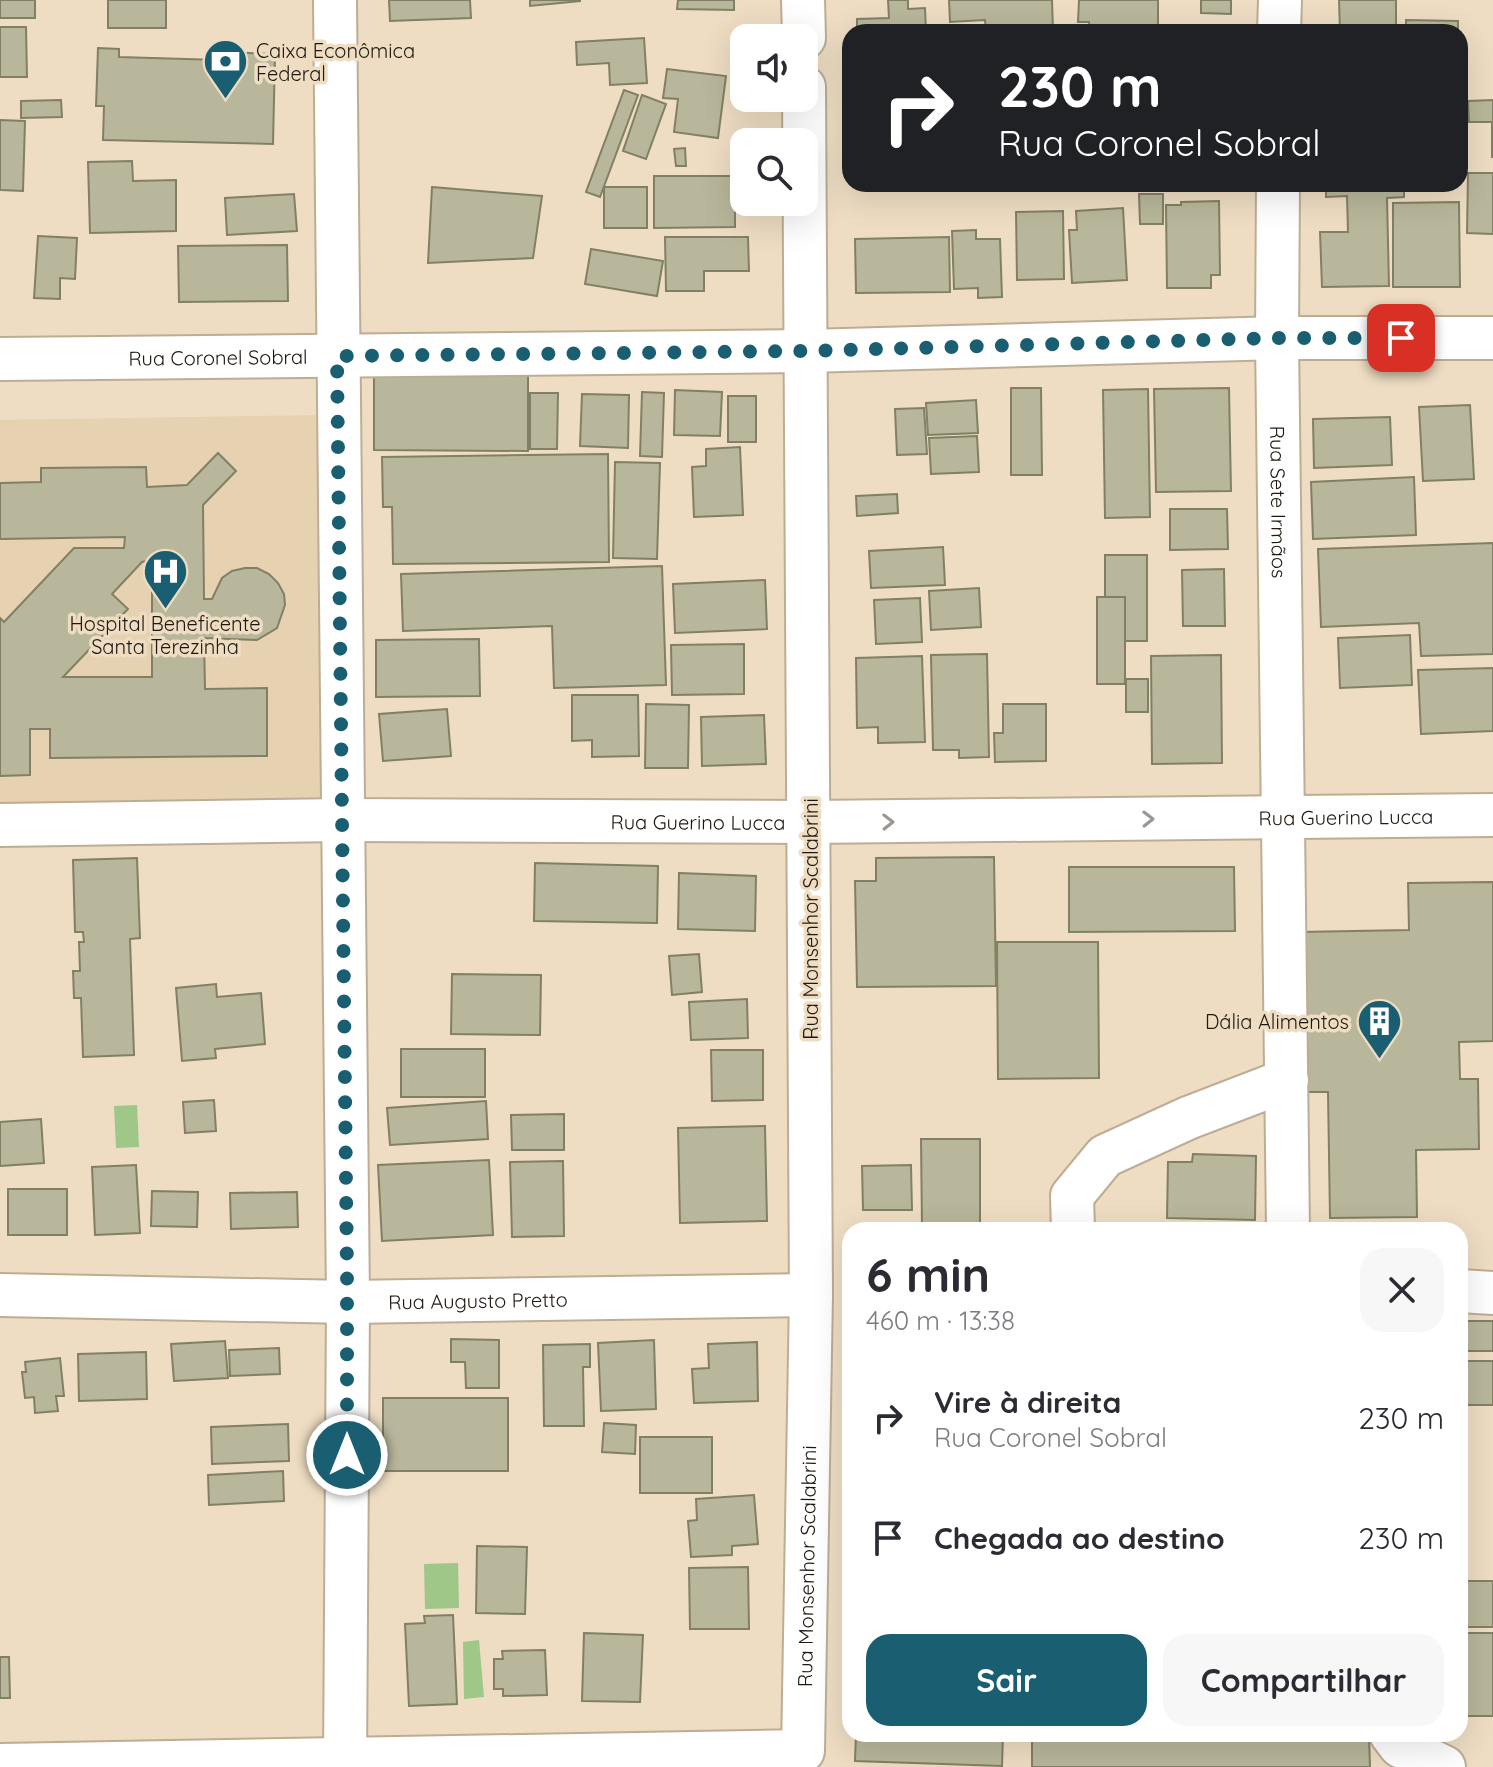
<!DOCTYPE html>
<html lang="pt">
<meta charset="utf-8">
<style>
body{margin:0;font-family:Quicksand,sans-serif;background:#f7f7f7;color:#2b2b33;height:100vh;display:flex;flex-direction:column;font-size:30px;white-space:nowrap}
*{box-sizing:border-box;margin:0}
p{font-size:26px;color:#7c7c81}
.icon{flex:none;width:44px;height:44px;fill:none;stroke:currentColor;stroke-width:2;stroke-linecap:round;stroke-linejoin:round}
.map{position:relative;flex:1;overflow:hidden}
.details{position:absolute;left:842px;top:1222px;width:626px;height:520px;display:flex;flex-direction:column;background:#fff;border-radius:24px;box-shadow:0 8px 32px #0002}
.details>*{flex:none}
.hud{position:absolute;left:842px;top:24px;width:626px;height:168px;border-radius:24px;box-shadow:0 8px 32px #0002;background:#202124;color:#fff;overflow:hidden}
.buttons{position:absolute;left:730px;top:24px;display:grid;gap:16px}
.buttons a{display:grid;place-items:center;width:88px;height:88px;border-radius:16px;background:#fff;box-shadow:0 8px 32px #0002;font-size:40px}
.pin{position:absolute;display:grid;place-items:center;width:68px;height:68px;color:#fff;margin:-34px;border-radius:16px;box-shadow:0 4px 12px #0006}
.me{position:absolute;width:88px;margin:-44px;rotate:0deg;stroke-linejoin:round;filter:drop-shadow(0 0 6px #0008)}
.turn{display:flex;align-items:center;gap:28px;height:168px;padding:0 24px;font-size:36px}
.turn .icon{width:104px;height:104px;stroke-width:2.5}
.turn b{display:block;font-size:56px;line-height:68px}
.round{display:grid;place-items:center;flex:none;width:84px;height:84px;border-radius:24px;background:#f7f7f7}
.headline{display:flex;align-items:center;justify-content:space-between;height:136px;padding:0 24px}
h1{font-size:48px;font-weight:800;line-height:60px}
.action{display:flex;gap:16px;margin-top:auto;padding:16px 24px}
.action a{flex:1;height:92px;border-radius:24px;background:#1a5f71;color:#fff;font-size:32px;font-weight:800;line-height:92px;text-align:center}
.action a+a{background:#f7f7f7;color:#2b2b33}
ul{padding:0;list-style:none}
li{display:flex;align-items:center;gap:24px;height:120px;padding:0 24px}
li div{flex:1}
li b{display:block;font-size:30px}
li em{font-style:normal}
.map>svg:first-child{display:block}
.built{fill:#e6d1b0}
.water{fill:#9ec788}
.building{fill:#b8b79b;stroke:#818065;stroke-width:2;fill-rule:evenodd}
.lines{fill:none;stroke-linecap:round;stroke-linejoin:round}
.minor-casing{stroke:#bdad94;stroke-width:46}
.minor{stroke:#fff;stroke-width:42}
.oneway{stroke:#9a9793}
.route{stroke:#1a5f71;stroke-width:14;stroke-dasharray:0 25.2}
.labels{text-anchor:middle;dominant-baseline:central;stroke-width:7;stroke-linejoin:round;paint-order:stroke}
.poi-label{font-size:20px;fill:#1e180f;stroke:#eeddc3;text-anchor:start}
.street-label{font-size:20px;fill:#1e180f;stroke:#eeddc3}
</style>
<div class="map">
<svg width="1493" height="1767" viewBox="0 0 1493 1767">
<rect width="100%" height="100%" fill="#eeddc3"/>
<polygon class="built" points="327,415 332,800 0,808 0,420"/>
<g class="water">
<polygon points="137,1105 139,1147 116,1148 114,1106"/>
<polygon points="458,1563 459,1608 425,1609 424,1564"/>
<polygon points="479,1640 484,1697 464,1699 463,1642"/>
</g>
<g class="building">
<rect x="0" y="0" width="35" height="18"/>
<rect x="108" y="0" width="58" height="28"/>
<polygon points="389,0 470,0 471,18 390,21"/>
<polygon points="530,0 580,0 580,1 530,6"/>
<polygon points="678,0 734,0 734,10 677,9"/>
<polygon points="888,0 908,0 908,9 925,8 926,32 857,32 857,19 889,18"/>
<polygon points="949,0 1052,0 1053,31 986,32 985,20 950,22"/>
<polygon points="1079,0 1158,0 1158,32 1090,32 1089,22 1078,22"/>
<polygon points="1201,0 1231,0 1231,14 1201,13"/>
<polygon points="1339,0 1396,0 1396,30 1340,31"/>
<polygon points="1406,20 1458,21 1458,32 1406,32"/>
<polygon points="0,27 26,27 27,77 0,77"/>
<polygon points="1226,27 1227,32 1187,32 1186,28"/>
<polygon points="644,38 647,83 610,85 609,63 577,65 576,42"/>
<polygon points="98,48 119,49 119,57 219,60 220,52 275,54 273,144 103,140 104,106 96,106"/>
<polygon points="667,69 726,76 718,138 674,132 678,99 663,98"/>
<polygon points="624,90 638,95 600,197 586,192"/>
<polygon points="642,95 666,104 646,159 623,151"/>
<polygon points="61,100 62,117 21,118 21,101"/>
<polygon points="1493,100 1493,157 1492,157 1492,122 1469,122 1468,101"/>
<polygon points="0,120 25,121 23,191 0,190"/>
<polygon points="685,148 686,166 676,166 674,149"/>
<polygon points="132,161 133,181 176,180 176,231 90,233 88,162"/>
<polygon points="1468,173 1493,173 1493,234 1467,233"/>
<polygon points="654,176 735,176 735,227 654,228"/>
<polygon points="1104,184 1182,184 1104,189"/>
<polygon points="1326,184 1404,184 1404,197 1387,198 1389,286 1322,287 1320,232 1348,232 1347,196 1326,197"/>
<polygon points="432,187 542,196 533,258 428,263"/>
<rect x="604" y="187" width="43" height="41"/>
<polygon points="294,194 297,231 227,235 225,198"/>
<polygon points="1139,194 1163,194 1163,224 1140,224"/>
<polygon points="1219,201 1220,275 1211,275 1211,288 1167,288 1166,205 1181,205 1181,202"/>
<polygon points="1459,202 1460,287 1393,287 1393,203"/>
<polygon points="1123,208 1127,280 1072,283 1069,230 1077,230 1076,211"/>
<polygon points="1063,211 1064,279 1017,280 1016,212"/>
<polygon points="976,230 976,239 1000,239 1002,297 978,298 978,288 954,289 952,231"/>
<polygon points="38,236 77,238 75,279 60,278 60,299 34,298"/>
<polygon points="665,237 748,237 749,271 704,271 704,291 666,291"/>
<polygon points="949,237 950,292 856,293 855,239"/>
<polygon points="287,245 288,301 179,302 178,246"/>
<polygon points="591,249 663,261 657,296 585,284"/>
<polygon points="374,371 528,372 528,451 374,450"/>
<polygon points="1011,388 1041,388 1042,475 1011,475"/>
<polygon points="1229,388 1231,491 1156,492 1154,389"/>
<polygon points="1148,389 1150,517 1105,518 1103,390"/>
<polygon points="675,390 722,392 720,436 674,435"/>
<polygon points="642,392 664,393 662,457 640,456"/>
<polygon points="530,393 558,393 557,449 530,449"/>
<polygon points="582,394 629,395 628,448 580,446"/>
<rect x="728" y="396" width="28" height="46"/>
<polygon points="976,400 978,433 928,435 926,403"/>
<polygon points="1470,405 1474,479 1423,481 1419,407"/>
<polygon points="924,408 927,454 897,455 895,409"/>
<polygon points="1390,417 1392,465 1314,468 1313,419"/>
<polygon points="977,436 979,472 931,474 929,438"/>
<polygon points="740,447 743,515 694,517 692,467 706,466 706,449"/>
<path d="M218 453 236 471 203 505 204 599H212L222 578 232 571 245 568H257L269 574 278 583 284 594 285 605 277 628 257 640 204 638 205 689 267 688V756L50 758V729H30V775L0 776V618L4 622 74 548H124L125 537 0 539V483L41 482V468L146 467 147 487 187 485ZM152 560V677H63L128 609 112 594 142 562Z"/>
<polygon points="608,454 609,562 393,564 392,507 383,507 382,457"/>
<polygon points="615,462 660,463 657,559 613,558"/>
<polygon points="1414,477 1416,535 1313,539 1311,482"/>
<polygon points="897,494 898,513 857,516 856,496"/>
<polygon points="1170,509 1227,509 1228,549 1170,550"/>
<polygon points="1493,543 1493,654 1421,656 1419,623 1321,627 1318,549"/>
<polygon points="943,547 945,585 871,588 869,551"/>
<rect x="1105" y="555" width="42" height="86"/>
<polygon points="662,566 666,685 554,688 552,626 403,631 401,574"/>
<polygon points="1224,569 1225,626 1183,626 1182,570"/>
<polygon points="765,580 767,629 675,633 673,584"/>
<polygon points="979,588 981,627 931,630 929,591"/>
<rect x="1097" y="597" width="28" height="87"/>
<polygon points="920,598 922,642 876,644 874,600"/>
<polygon points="1410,635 1412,685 1340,688 1338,638"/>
<polygon points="479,639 480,696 376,697 376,640"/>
<polygon points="744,644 744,694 672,695 671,645"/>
<polygon points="987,654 989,757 959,758 959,750 933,750 931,655"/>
<polygon points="1221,655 1222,763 1152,764 1151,656"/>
<polygon points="922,656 925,742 878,743 878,727 857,728 856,658"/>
<polygon points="1493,668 1493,731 1421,734 1418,670"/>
<rect x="1126" y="679" width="22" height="33"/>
<polygon points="572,695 638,695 639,756 592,757 592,740 572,741"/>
<polygon points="646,704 689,705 688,768 645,768"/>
<polygon points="1003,704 1046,704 1046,761 995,762 994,733 1003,733"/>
<polygon points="447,709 451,756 383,761 379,714"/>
<polygon points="764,715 766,764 702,766 701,717"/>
<polygon points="994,857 996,986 857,987 855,881 876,881 876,858"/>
<polygon points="137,858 140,938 130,939 134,1055 83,1057 81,998 74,998 73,971 80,971 79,942 84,942 83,932 75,932 73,860"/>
<polygon points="535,863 658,866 657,923 534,921"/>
<polygon points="1069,867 1234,867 1235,931 1069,932"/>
<polygon points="679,873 756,876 755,931 678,929"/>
<polygon points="1493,882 1493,1041 1459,1042 1460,1079 1478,1079 1479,1149 1416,1150 1417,1217 1330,1218 1328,1092 1302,1092 1299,932 1409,930 1408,883"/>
<polygon points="997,942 1098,942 1099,1078 998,1079"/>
<polygon points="699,954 702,992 672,995 669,956"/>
<polygon points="452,974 541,975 540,1035 451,1034"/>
<polygon points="216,984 217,997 261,993 265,1044 215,1049 216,1058 182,1061 176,988"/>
<polygon points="747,999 748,1038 691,1040 689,1002"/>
<rect x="401" y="1049" width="84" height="48"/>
<polygon points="711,1050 763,1050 763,1100 712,1101"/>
<polygon points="214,1100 216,1131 185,1133 183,1102"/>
<polygon points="486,1101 488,1139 390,1145 387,1108"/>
<polygon points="564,1114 564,1150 512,1150 511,1115"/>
<polygon points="41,1119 44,1163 0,1166 0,1122"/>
<polygon points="765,1126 767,1221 680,1223 678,1128"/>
<polygon points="921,1139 980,1139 980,1227 922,1227"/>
<polygon points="1193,1154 1256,1156 1255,1220 1167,1218 1168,1162 1192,1162"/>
<polygon points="489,1160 493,1235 382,1241 378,1165"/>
<polygon points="563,1161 564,1236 512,1237 510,1162"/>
<polygon points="136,1165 140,1233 95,1235 92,1167"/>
<polygon points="911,1165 912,1210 863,1210 862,1166"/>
<rect x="8" y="1189" width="59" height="46"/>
<polygon points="152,1191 198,1192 197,1227 151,1226"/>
<polygon points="297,1192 298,1227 231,1229 230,1193"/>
<rect x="1460" y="1321" width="33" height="30"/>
<polygon points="451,1339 499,1340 499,1388 466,1388 465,1362 451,1362"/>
<polygon points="654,1340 656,1409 601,1411 598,1343"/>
<polygon points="225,1341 228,1378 174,1381 171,1344"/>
<polygon points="757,1342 758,1401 694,1403 692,1369 709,1368 708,1344"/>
<polygon points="590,1344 590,1367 583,1367 584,1426 544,1426 543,1345"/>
<polygon points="279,1348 280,1374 230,1376 229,1350"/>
<polygon points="146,1352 147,1399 79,1401 78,1354"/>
<polygon points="60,1358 64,1396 56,1396 58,1411 35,1413 34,1397 25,1398 22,1372 26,1372 25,1362"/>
<rect x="1460" y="1361" width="33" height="44"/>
<rect x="383" y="1398" width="125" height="73"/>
<polygon points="604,1423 636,1425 635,1454 602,1452"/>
<polygon points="288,1424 289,1461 212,1464 211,1427"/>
<rect x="640" y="1437" width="72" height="56"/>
<polygon points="283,1471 284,1501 209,1505 208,1475"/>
<polygon points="754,1495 758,1544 732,1546 732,1555 691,1557 688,1521 697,1520 696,1499"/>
<polygon points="477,1546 527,1547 525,1614 476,1613"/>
<polygon points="748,1567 749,1629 690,1629 689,1568"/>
<rect x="1460" y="1581" width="33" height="46"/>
<polygon points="453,1615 457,1704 409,1706 405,1624 425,1623 424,1616"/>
<polygon points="584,1633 643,1635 640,1702 582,1701"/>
<rect x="1460" y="1633" width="33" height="83"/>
<polygon points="545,1650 547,1695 503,1696 503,1689 494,1689 494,1659 503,1659 502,1651"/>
<polygon points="0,1657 9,1657 10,1698 0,1698"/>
<polygon points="856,1734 1003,1734 1002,1766 855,1761"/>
<polygon points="1032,1734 1369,1736 1370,1767 1032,1767"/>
</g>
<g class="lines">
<defs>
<g id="minor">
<polyline points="335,0 348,1302 345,1767"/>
<polyline points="803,0 804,38"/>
<polyline points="1279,32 1280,0"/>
<path id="s1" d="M1278 184 1277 338 1288 1230"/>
<path id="s2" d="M0 359 806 351 1277 338H1493"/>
<path id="s3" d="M0 825 343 820 810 822 1493 815"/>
<polyline points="1073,1230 1072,1196 1105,1156 1188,1118 1287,1080"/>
<polyline points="1460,1291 1493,1293"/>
<path id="s4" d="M0 1295 348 1302 811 1295"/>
<polyline points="1391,1734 1400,1746 1444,1767"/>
<path id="s5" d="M0 1765 803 1751 811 1295 804 87"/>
</g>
</defs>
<use href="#minor" class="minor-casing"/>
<use href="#minor" class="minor"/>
</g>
<defs><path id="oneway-chevron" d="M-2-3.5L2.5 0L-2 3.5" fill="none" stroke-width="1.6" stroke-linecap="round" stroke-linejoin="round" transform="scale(2)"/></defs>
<g class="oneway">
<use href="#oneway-chevron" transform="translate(1148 819) rotate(-1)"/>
<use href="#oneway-chevron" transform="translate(888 822) rotate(-1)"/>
</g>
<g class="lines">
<polyline class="route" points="347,1455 347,1272 337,356 806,351 1277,338 1401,338"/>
</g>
<defs>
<symbol id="bank-pin" viewBox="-11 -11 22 30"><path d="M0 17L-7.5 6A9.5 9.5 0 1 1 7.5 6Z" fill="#1a5f71" stroke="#eeddc3"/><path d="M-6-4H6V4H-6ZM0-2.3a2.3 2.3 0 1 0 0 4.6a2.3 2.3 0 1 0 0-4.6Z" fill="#fff"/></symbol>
<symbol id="hospital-pin" viewBox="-11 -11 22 30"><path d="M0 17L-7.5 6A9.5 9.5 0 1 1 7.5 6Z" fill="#1a5f71" stroke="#eeddc3"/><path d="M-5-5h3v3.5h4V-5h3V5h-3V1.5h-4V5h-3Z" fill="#fff"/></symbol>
<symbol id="building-pin" viewBox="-11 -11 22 30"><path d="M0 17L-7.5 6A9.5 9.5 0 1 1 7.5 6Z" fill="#1a5f71" stroke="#eeddc3"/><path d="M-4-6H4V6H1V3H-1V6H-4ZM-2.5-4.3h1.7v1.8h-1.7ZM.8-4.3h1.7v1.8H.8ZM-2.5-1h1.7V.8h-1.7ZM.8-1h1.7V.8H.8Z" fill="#fff"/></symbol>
</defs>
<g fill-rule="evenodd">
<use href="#bank-pin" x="200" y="36" width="51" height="69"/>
<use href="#hospital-pin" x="140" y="546" width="51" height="69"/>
<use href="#building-pin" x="1354" y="996" width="51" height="69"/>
</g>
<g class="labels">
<g class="poi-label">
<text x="256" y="50">Caixa Econômica<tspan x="256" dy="23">Federal</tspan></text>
<text x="165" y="623" text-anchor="middle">Hospital Beneficente<tspan x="165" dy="23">Santa Terezinha</tspan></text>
<text x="1349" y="1021" text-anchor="end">Dália Alimentos</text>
</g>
<g class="street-label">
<text stroke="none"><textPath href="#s2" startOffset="218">Rua Coronel Sobral</textPath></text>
<text stroke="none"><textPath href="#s1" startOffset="318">Rua Sete Irmãos</textPath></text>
<text stroke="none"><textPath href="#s3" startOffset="1346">Rua Guerino Lucca</textPath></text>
<text stroke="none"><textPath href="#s3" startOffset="698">Rua Guerino Lucca</textPath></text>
<text transform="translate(810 919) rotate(-90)">Rua Monsenhor Scalabrini</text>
<text stroke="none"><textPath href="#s4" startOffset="478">Rua Augusto Pretto</textPath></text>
<text stroke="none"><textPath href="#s5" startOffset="988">Rua Monsenhor Scalabrini</textPath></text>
</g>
</g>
</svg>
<div class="buttons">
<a><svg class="icon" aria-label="sound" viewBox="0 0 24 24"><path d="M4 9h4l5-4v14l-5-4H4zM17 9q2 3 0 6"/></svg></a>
<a><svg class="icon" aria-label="search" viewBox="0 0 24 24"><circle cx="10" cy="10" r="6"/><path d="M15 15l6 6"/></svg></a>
</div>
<div class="pin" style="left:1401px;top:338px;background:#d93025"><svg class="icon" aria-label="arrive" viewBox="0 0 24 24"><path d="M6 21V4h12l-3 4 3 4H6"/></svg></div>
<svg class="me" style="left:347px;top:1455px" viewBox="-20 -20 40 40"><circle r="17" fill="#1a5f71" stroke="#fff" stroke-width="3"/><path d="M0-11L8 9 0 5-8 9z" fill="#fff"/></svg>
<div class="hud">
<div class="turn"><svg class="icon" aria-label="right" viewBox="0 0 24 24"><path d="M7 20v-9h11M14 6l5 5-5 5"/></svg><div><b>230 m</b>Rua Coronel Sobral</div></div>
</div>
<section class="details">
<div class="headline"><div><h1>6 min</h1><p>460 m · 13:38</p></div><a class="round"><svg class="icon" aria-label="close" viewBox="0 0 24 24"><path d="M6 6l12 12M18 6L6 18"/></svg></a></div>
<ul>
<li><svg class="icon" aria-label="right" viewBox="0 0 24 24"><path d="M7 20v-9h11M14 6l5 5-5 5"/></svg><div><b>Vire à direita</b><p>Rua Coronel Sobral</p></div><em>230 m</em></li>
<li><svg class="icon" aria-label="arrive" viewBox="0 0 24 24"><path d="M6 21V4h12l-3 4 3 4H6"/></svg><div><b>Chegada ao destino</b></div><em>230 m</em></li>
</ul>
<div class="action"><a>Sair</a><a>Compartilhar</a></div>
</section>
</div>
